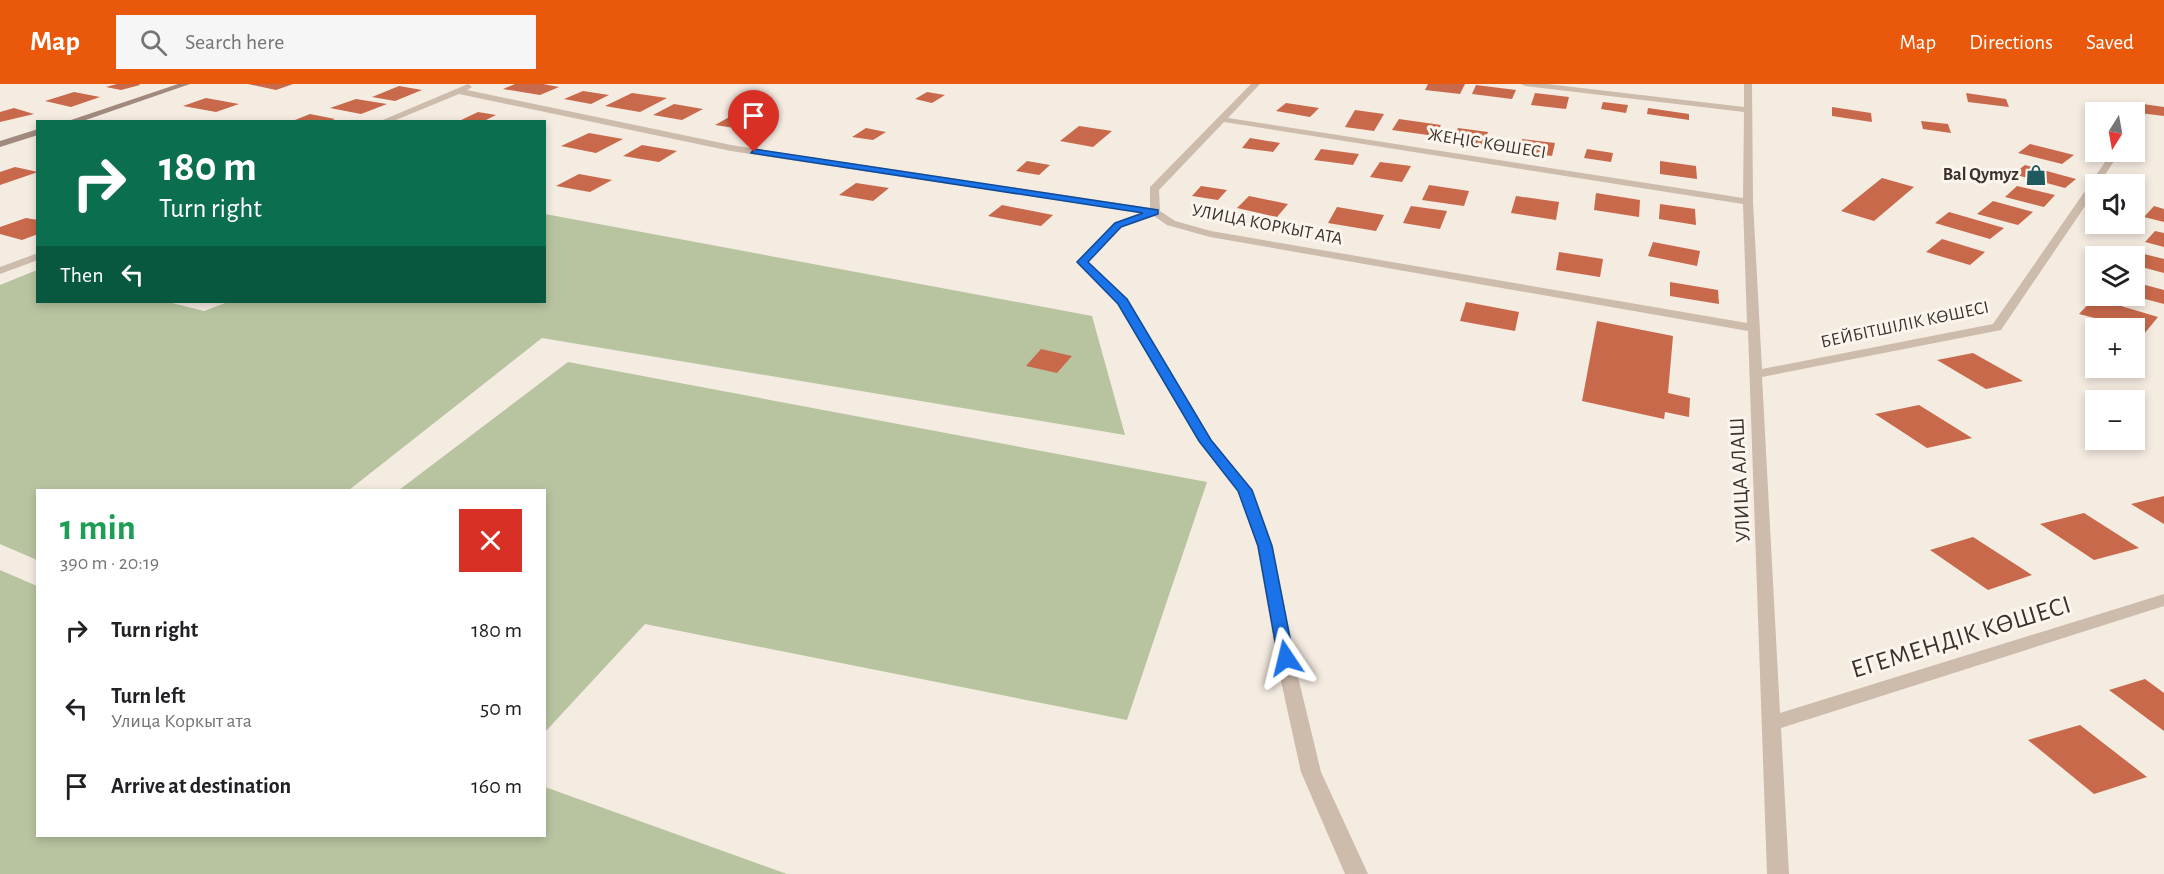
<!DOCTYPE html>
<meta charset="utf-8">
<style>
body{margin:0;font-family:"Alegreya Sans",sans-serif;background:#f6f6f6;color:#202124;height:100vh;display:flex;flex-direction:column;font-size:22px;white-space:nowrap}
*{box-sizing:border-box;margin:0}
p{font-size:20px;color:#757577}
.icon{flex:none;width:33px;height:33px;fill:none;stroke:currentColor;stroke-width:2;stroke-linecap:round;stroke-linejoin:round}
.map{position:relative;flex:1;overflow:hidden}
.panel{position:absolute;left:36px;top:405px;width:510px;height:348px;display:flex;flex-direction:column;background:#fff;border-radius:0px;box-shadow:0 3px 9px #0003}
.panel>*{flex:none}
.guide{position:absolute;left:36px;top:36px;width:510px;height:183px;border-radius:0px;box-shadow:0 3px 9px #0003;background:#0b6e4f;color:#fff;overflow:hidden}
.needle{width:39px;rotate:191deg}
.controls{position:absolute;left:2085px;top:18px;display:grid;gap:12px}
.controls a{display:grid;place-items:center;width:60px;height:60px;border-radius:0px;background:#fff;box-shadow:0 3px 9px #0003;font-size:30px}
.pin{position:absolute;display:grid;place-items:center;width:51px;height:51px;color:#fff;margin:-62px -26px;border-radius:50% 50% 50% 0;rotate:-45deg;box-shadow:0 0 6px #0007}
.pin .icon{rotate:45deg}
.me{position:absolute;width:66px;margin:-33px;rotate:350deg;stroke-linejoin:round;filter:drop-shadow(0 0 4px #0008)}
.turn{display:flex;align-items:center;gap:21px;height:126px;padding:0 24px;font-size:27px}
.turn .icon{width:78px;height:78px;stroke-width:2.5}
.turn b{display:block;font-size:42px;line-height:51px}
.then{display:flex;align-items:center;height:57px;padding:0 24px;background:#0003;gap:12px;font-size:22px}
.round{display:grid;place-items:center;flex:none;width:63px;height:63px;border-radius:0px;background:#f6f6f6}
.headline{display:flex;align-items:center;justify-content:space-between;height:102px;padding:0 24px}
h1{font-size:36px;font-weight:700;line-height:45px;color:#1e9e55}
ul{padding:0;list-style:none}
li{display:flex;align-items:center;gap:18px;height:78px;padding:0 24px}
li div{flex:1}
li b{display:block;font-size:22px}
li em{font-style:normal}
header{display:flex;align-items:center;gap:36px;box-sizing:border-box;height:84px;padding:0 30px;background:#ea580c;color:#fff}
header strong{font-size:28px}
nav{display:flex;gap:33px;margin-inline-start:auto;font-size:21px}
.search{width:420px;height:54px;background:#f6f6f6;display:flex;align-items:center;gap:15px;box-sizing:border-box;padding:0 21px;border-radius:0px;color:#757577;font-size:22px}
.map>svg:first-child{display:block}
.green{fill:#b8c4a0}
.building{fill:#c8694b}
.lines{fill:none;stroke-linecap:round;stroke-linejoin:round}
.street{fill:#cdbbac;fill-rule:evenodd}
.secondary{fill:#a18a7d;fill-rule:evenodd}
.route{fill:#1a73e8;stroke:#114b97;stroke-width:1.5}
.labels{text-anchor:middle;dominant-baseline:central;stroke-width:6;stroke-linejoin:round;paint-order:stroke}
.far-street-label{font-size:18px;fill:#3b302b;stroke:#fbf5ee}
.far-poi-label{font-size:18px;font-weight:bold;fill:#3b302b;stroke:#fbf5ee;text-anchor:end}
.street-label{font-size:21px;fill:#3b302b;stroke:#fbf5ee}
.near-street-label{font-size:26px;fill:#3b302b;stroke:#fbf5ee}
</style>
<header>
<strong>Map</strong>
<div class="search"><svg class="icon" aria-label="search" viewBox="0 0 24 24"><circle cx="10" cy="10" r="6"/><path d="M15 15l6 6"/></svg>Search here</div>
<nav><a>Map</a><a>Directions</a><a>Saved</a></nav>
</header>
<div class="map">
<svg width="2164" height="790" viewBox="0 0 2164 790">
<rect width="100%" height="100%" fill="#f4ebe1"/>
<g class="green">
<polygon points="545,130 1092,232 1125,351 542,254 349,406 38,406 37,476 0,460 0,201 37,186 38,218 168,218 204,227 228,218 544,218"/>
<polygon points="568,278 1207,398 1127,636 645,540 545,648 544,406 399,406"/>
<polygon points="0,486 37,502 38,752 544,752 545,703 787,790 0,790"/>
</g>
<g class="building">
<polygon points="117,0 139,0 140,1 121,6 106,3"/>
<polygon points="248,0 293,0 276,6"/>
<polygon points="515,0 543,0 559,3 540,11 503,5"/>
<polygon points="1428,0 1465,0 1460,10 1425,6"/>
<polygon points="1476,1 1516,6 1512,15 1472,10"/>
<polygon points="399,2 422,6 395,17 372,13"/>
<polygon points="583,7 609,11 591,20 564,15"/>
<polygon points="74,8 100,13 71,23 45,17"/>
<polygon points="927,8 945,11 932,19 915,15"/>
<polygon points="632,9 667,14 640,28 605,22"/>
<polygon points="1535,9 1569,13 1566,25 1531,21"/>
<polygon points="1966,9 2006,15 2009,23 1968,18"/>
<polygon points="206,14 239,20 216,28 183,22"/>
<polygon points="356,15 387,20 361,30 330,24"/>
<polygon points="1603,18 1628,21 1626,29 1601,25"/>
<polygon points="1286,19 1319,24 1310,33 1276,27"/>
<polygon points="2136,19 2164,23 2164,32 2140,29"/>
<polygon points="674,20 703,25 682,36 653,31"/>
<polygon points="1832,23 1871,29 1872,38 1832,32"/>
<polygon points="14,24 34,30 0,38 0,28"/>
<polygon points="1648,24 1689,30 1689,36 1647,30"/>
<polygon points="742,26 767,30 741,45 715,41"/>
<polygon points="1355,26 1384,30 1374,47 1345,43"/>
<polygon points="478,28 496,31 482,38 457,38"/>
<polygon points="310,30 335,35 328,38 290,38"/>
<polygon points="1399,35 1441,41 1435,52 1392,46"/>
<polygon points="1921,37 1948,40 1951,49 1923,45"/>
<polygon points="1079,42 1112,47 1093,63 1060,57"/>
<polygon points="866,44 886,48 873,56 852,53"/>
<polygon points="1458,44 1488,48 1483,62 1452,57"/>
<polygon points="589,49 623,55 596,69 561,62"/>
<polygon points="1250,54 1280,59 1273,68 1242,64"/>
<polygon points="1522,55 1555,59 1552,72 1519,68"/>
<polygon points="2030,60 2074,71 2062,80 2018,69"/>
<polygon points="642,61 677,67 659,78 623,72"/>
<polygon points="1321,65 1359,70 1353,81 1314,76"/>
<polygon points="1587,65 1613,69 1611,78 1584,74"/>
<polygon points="1027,77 1050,81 1039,91 1016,87"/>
<polygon points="1660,77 1696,82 1697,95 1660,90"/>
<polygon points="1380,78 1411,82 1402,98 1370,93"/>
<polygon points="2025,81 2076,95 2065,104 2013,90"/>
<polygon points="15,83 38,88 0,101 0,88"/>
<polygon points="579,90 612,96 590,108 556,102"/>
<polygon points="1882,94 1914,103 1874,137 1841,127"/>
<polygon points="856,99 889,104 873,117 839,111"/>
<polygon points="1429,101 1469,107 1464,122 1422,116"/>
<polygon points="1201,102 1227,106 1218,116 1192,112"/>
<polygon points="2017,102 2055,111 2044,123 2005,113"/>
<polygon points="1596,109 1640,116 1639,133 1594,126"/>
<polygon points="1249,112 1288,120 1277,133 1237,124"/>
<polygon points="1516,112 1559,118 1556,136 1511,129"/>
<polygon points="1993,117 2033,128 2018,141 1977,130"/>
<polygon points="1660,120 1695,125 1696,141 1659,135"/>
<polygon points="1002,121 1053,131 1041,142 988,132"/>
<polygon points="1411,122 1447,127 1440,145 1403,139"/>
<polygon points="2154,122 2164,125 2164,138 2144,133"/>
<polygon points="1337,123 1384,131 1376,147 1328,139"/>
<polygon points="1949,128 2004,144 1990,155 1935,139"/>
<polygon points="26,134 38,136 38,150 22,156 0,150 0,143"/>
<polygon points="2155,147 2164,149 2164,163 2145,158"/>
<polygon points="1942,155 1985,168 1970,181 1926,168"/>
<polygon points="1653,158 1700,167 1697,182 1648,172"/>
<polygon points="1559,168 1603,175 1600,193 1556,186"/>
<polygon points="2136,168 2164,175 2164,189 2134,181"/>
<polygon points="1670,198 1718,206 1719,220 1670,212"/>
<polygon points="2134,198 2164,206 2164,220 2134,212"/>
<polygon points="2094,214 2158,233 2144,250 2134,247 2134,244 2079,230"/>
<polygon points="1466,218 1519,228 1515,247 1460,237"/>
<polygon points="1597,237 1673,252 1668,309 1690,314 1689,333 1665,328 1664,335 1582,317"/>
<polygon points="1041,265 1072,272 1057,289 1026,282"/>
<polygon points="1973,269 2023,297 1986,305 1937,276"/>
<polygon points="1919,321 1972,354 1927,364 1875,330"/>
<polygon points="2164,412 2164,440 2131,420"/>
<polygon points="2084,429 2139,464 2094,476 2040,440"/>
<polygon points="1973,453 2032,491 1988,506 1930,466"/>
<polygon points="2145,595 2164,609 2164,647 2109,606"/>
<polygon points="2080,641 2147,693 2094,710 2028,656"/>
</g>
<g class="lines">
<g class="street">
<path d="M468 0 472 3 467 6 731 61 1150 124V103L1251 0H1260L1228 34 1743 114 1744 28 1525 2 1521 0H1547L1744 23V0H1752L1753 118 1762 285 1993 240 2112 68H2120L2099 100H2096V106L2001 246 1762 293 1780 629 2164 510V522L1781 644 1789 790H1767L1748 247 1210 153 1167 141 1154 132 1122 143 1088 178 1127 215 1211 355 1253 406 1273 462 1299 597 1321 688 1368 790H1345L1301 688 1281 597 1257 462 1238 407 1198 357 1118 220 1076 178 1114 139 1142 129 731 67 459 10 391 38H378ZM1224 38 1743 120 1747 239 1211 147 1175 137 1160 127 1159 106Z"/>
<polygon points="38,169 38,176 0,190 0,183"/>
</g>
<g class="secondary">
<polygon points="178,0 190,0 80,38 65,38"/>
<polygon points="38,45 38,51 0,63 0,57"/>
</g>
</g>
<polygon class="route" points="754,65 1158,126 1158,130 1121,143 1088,178 1127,215 1211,356 1252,406 1272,462 1294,574 1292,579 1280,579 1278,574 1258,462 1238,407 1199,357 1118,220 1077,178 1115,139 1143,129 751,69"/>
<defs>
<symbol id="shop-bare" viewBox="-9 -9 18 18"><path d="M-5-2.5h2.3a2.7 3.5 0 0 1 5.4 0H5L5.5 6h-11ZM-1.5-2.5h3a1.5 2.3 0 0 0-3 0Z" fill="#1f5a5e" stroke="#fbf5ee" stroke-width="2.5" paint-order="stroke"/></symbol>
</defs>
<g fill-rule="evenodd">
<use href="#shop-bare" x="2021" y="76" width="30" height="30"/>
</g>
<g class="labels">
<g class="far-street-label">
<text transform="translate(1487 60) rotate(9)">ЖЕҢІС КӨШЕСІ</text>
<text transform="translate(1267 141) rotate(11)">УЛИЦА КОРКЫТ АТА</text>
<text transform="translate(1905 241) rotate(-12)">БЕЙБІТШІЛІК КӨШЕСІ</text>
</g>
<g class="far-poi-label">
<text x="2019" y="91">Bal Qymyz</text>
</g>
<g class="street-label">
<text transform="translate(1740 396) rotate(-93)">УЛИЦА АЛАШ</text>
</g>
<g class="near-street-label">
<text transform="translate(1961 553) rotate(-17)">ЕГЕМЕНДІК КӨШЕСІ</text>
</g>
</g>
</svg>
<div class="controls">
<a><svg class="needle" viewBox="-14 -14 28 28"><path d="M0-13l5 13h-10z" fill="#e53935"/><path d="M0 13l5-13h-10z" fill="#757577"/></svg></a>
<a><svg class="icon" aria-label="sound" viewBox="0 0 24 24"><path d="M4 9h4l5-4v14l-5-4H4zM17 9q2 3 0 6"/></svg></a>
<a><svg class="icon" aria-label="layers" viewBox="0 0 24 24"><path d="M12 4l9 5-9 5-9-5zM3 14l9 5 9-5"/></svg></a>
<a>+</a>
<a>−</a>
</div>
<div class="pin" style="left:754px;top:68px;background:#d93025"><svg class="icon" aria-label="arrive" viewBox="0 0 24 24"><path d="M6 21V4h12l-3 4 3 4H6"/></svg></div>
<svg class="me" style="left:1286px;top:574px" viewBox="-20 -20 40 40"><path d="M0-17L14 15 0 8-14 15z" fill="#1a73e8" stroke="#fff" stroke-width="4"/></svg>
<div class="guide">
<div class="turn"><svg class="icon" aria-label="right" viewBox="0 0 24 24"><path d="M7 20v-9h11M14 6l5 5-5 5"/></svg><div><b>180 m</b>Turn right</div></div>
<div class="then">Then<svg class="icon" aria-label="left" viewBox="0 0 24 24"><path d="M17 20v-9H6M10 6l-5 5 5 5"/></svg></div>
</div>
<section class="panel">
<div class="headline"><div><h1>1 min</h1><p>390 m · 20:19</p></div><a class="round" style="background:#d93025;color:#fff"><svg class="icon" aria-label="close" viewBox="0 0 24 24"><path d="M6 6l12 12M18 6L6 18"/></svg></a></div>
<ul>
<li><svg class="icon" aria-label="right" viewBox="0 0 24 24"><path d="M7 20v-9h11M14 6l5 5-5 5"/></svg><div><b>Turn right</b></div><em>180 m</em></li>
<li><svg class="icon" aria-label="left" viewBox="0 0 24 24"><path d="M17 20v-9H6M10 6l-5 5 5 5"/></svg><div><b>Turn left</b><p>Улица Коркыт ата</p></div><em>50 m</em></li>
<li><svg class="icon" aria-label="arrive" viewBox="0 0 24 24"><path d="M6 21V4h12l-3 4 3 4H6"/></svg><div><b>Arrive at destination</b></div><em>160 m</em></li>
</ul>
</section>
</div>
